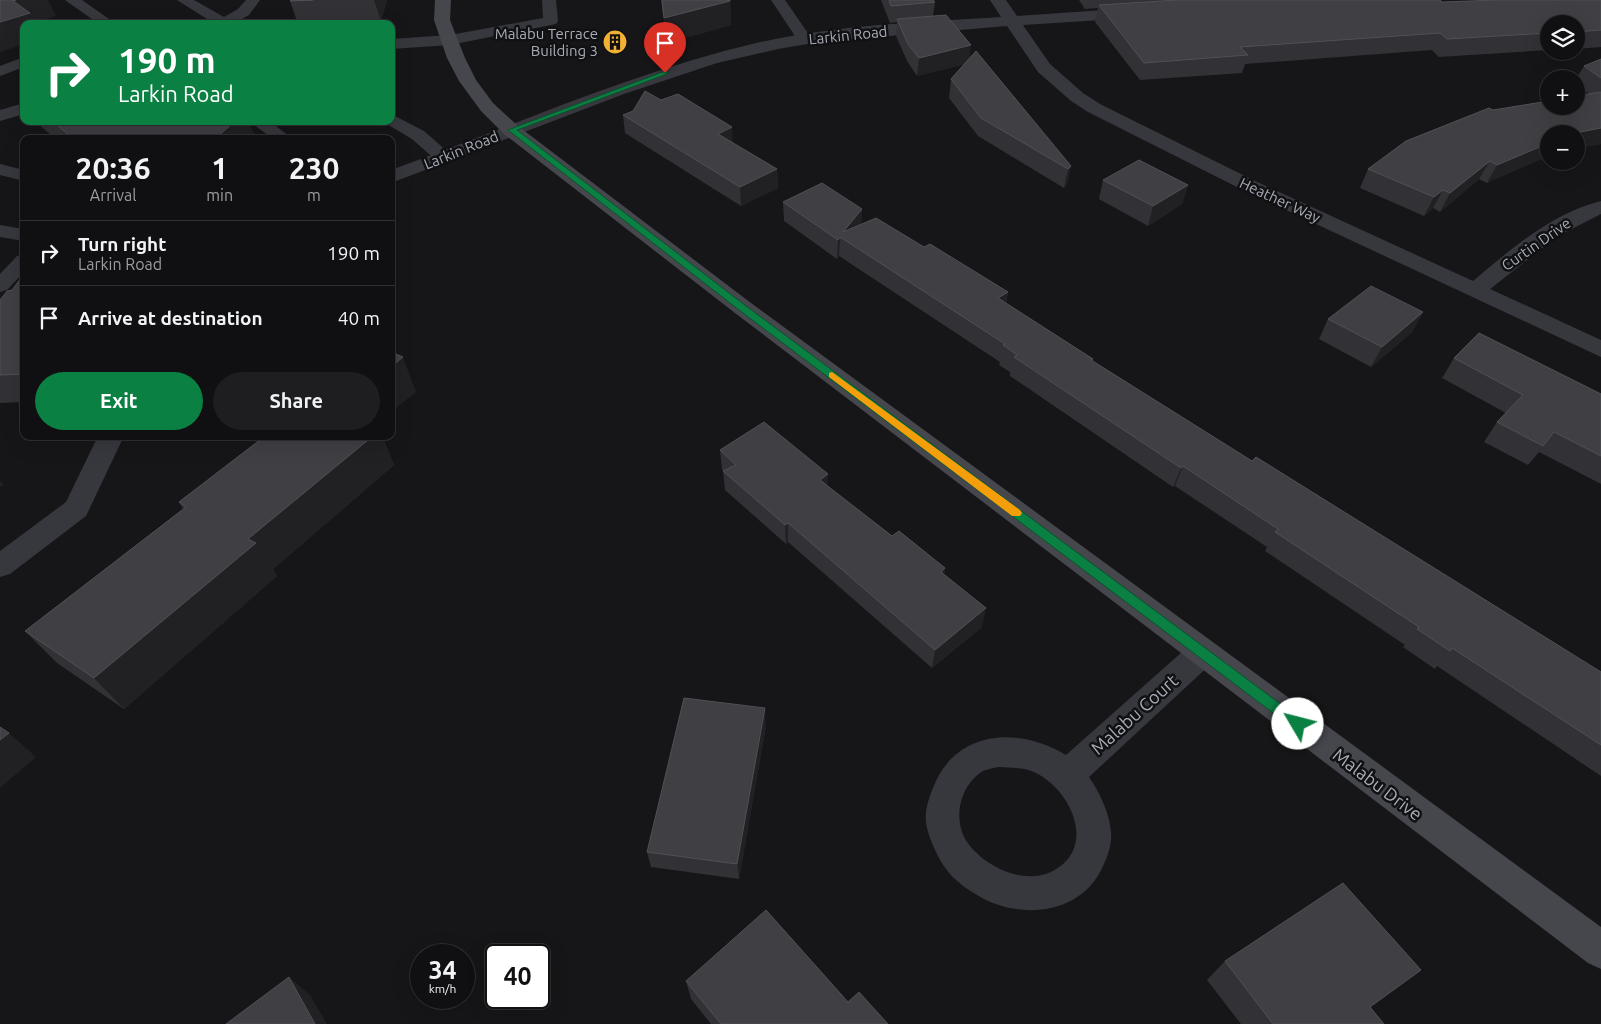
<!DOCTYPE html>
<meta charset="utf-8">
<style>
body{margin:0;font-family:Ubuntu,sans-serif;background:#1e1e20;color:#f1f3f6;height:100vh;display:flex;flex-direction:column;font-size:19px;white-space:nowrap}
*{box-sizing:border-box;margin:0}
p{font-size:16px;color:#9c9d9f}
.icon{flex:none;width:28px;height:28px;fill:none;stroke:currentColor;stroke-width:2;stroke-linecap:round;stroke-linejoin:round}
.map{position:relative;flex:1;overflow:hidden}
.sheet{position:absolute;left:20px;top:135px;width:375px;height:305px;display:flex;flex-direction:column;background:#101012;border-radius:10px;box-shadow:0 5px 20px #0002,0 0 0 1px #303032}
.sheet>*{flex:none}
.guide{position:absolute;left:20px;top:20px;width:375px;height:105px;border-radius:10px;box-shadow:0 5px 20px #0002,0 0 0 1px #303032;background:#0b8043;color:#fff;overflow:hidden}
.controls{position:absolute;left:1540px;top:15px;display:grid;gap:10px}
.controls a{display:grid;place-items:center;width:45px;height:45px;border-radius:50%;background:#101012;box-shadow:0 5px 20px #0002,0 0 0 1px #303032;font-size:25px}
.speed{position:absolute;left:410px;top:944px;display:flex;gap:10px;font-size:25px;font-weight:700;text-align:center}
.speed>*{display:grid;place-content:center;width:65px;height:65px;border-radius:50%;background:#101012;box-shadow:0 5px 20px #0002,0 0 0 1px #303032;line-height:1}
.speed small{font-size:12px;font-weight:400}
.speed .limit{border:2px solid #111;border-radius:8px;background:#fff;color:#111}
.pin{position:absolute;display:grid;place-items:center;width:42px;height:42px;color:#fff;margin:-51px -21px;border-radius:50% 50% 50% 0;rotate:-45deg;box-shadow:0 0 5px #0007}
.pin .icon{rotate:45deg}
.me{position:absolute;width:55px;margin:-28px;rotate:307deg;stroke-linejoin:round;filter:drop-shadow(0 0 4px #0008)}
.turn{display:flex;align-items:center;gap:18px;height:105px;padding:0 15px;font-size:22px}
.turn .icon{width:65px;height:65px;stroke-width:2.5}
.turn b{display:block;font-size:35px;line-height:42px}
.eta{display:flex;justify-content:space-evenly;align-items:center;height:85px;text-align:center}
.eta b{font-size:30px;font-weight:600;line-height:35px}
.button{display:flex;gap:10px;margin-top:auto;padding:10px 15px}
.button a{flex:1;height:58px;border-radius:30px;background:#0b8043;color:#fff;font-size:20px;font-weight:600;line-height:58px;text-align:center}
.button a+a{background:#1e1e20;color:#f1f3f6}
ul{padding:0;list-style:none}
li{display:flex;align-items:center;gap:15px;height:65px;padding:0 15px;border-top:1px solid #303032}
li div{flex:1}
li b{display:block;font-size:19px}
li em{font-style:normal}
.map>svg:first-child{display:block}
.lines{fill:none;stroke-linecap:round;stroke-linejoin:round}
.lane{fill:#37383d;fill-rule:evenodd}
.street{fill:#37383d;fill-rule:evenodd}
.secondary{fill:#45474d;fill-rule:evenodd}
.wall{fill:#323236}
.shaded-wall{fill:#212124}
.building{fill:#3f3f44;stroke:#4f5156}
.route{fill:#0b8043;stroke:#07532c}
.slow{fill:#f59e0b}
.labels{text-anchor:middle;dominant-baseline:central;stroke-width:5;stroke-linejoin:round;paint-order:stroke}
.far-poi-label{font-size:15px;fill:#a8adb8;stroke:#111113;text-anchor:end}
.far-street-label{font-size:15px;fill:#a8adb8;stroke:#111113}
.street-label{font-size:18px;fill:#a8adb8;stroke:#111113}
</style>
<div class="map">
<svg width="1601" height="1024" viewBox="0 0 1601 1024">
<rect width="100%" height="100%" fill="#161618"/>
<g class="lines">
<g class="lane">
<polygon points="65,0 82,0 116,24 99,24"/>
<polygon points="177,0 194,0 224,17 238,9 246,0 260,0 249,15 233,24 215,24"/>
<polygon points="542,0 556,0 558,21 556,24 450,45 391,49 391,39 450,35 543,18"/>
<polygon points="771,0 785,0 812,39 809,42 799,42"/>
<polygon points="24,57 24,67 0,76 0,66"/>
<polygon points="24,103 24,114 0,121 0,110"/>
<polygon points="391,114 424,131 449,153 452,157 449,161 443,162 437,161 412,139 385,123 384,121 391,121"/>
<polygon points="249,121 269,121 293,139 273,139"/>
<polygon points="0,164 24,170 24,181 0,175"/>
<polygon points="24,254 24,272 7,290 0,292 0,274 17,256"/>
</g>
<g class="street">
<path d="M990 0H1006L1017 16 1133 8 1139 10 1141 13 1139 16 1133 18 1023 25 1050 64 1083 93 1100 104 1253 180 1473 281C1511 249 1552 213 1601 201V214L1558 236 1490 289 1601 340V357L1239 188 1088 112 1071 101 1038 72 1007 26 819 42 778 49 717 63 624 94 391 183V170C513 126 630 73 756 43 836 25 920 22 1001 17Z"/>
<polygon points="0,225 24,229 24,241 0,237"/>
<polygon points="98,436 124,436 86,516 10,574 0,577 0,551 66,502"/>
<path d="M1202 640 1213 644 1217 653 1213 662 1089 777C1100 793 1110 814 1111 833 1112 845 1108 855 1103 866 1082 915 1019 921 977 895 958 884 945 872 936 852 924 826 922 815 933 788 955 730 1018 726 1066 755L1191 644ZM998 767C1010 768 1025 767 1036 773 1072 791 1098 849 1051 872 1022 885 984 866 967 842 952 819 960 785 983 771 988 769 993 768 998 767Z"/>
</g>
<polygon class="secondary" points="435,0 451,0 450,20 465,58 476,80 493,103 518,126 751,303 1601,927 1601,969 1588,963 735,313 504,134 481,111 459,81 447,58 434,20"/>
</g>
<g class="wall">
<polygon points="291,0 387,0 381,21 338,24 298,24 290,1"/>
<polygon points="661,0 730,0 731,25 667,43"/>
<polygon points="881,0 933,0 935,2 933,16 969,59 1071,166 1067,184 1064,188 978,136 949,98 951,79 965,64 917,76 907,61 896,36 897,22 890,23"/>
<polygon points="1079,0 1440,0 1442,2 1601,0 1601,47 1576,49 1576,24 1549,24 1549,50 1439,57 1432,50 1245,64 1242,73 1140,80 1095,22 1098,8 1085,9"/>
<polygon points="1601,59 1601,144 1576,148 1576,134 1487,183 1479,179 1440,212 1433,208 1424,216 1360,188 1368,169 1493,110 1589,94 1576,85 1576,79 1584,66"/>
<polygon points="623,115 733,143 777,169 778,188 741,206 625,133"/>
<polygon points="36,121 248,121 256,139 56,139 38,124"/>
<polygon points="1103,180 1188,185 1182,204 1148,226 1099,199"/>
<polygon points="783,202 862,209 861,225 924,247 1008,292 1006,303 1093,359 1093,361 1252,461 1601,672 1601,776 1437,666 1435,669 1403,647 1405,645 1265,551 1267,547 1175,486 1173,487 1010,376 1010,372 999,365 1000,362 839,256 837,259 784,221"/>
<polygon points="24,274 24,402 0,403 0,300 12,290"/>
<polygon points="1423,312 1412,332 1371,367 1319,339 1328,319"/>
<polygon points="1454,358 1601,394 1601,484 1539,452 1528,465 1484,442 1497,422 1506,413 1442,378"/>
<polygon points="265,436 382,436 394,465 273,569 277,576 124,709 57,663 25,631 183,509 179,502"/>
<polygon points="720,450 827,486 892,536 945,568 944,575 982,627 932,668 788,542 786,544 725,490 723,471 722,470"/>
<polygon points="766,726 739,879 651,867 647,852"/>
<polygon points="1225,961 1370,1007 1384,1024 1241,1024 1207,980"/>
<polygon points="686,981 848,1002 888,1024 711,1024 691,999"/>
</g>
<g class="shaded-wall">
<polygon points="16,0 48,0 56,16 35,23 36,24 24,24 24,44 0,52 0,22 13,1"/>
<polygon points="374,0 387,0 381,21"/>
<polygon points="730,1 731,25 667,43 664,18"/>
<polygon points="971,45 969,63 917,76 919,58"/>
<polygon points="235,121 248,121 256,139 215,139"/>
<polygon points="732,127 733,146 718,134"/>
<polygon points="1601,128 1601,144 1576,148 1576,134 1570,134"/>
<polygon points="1549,143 1549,156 1487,183 1497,165"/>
<polygon points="1490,161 1479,179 1440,212 1450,193"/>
<polygon points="1071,166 1067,184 1064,188 1068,169"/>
<polygon points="777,169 778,188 741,206 740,187"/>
<polygon points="1188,185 1182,204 1148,226 1153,206"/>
<polygon points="1443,190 1433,208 1424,216 1434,197"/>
<polygon points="862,209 861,228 843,232"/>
<polygon points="840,237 839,256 837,259 838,240"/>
<polygon points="1008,292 1004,312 998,298"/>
<polygon points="1423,312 1412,332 1371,367 1382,347"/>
<polygon points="403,357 416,392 391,412 391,367"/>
<polygon points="373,436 382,436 394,465 273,569 277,576 124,709 94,678 248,539"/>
<polygon points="1183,466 1175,486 1173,487 1181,468"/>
<polygon points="828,474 827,494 820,480"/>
<polygon points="0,481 4,485 0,487"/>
<polygon points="788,523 788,542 786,544 785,525"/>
<polygon points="945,568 942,587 941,572"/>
<polygon points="986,608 982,627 932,668 935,650"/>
<polygon points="765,708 766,726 739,879 737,864"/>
<polygon points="9,733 36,757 0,788 0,740"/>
<polygon points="289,977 310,995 327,1024 315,1024"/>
</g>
<g class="building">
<polygon points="0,0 16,0 13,1 30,13 0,22"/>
<polygon points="291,0 313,0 290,1"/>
<polygon points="662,0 730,0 730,1 664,18"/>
<polygon points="889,0 933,0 935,2 891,6"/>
<polygon points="1178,0 1440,0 1442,2 1497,0 1601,0 1601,30 1576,32 1576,24 1549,24 1549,33 1447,39 1440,33 1240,47 1248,55 1144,63 1099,5"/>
<polygon points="946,15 971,45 919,58 908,44 897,19"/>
<polygon points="976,51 1071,166 1068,169 981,118 951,79"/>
<polygon points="1601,59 1601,78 1584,66"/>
<polygon points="645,91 661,100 678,94 732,127 718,134 777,169 740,187 623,115 633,111"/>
<polygon points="1601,92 1601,128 1570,134 1549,134 1549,143 1497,165 1490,161 1450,193 1443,190 1434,197 1368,169 1406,141 1489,108 1493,110 1549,101 1549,106 1576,106 1576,96"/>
<polygon points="52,121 235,121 215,139 96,139 69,135"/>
<polygon points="1139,160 1188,185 1153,206 1103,180"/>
<polygon points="822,183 862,209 843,232 876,218 924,247 930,244 1008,292 998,298 1093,359 1091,360 1252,461 1256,457 1601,672 1601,745 1452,648 1450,651 1417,629 1419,627 1275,532 1278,529 1183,466 1181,468 1014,357 1017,355 1003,345 1005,344 840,237 838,240 783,202"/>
<polygon points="24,274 24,374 0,375 0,300 7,291 12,290"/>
<polygon points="1371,286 1423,312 1382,347 1328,319"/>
<polygon points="1479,333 1601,394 1601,456 1554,432 1543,446 1497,422 1523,395 1454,358"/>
<polygon points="391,352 403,357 391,367"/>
<polygon points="764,422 828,474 820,480 892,536 899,531 945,568 941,572 986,608 935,650 788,523 785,525 723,471 736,465 720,450"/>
<polygon points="265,436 373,436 248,539 256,543 94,678 25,631 186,507 179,502"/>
<polygon points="684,698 765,708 737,864 647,852"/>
<polygon points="0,727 9,733 0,740"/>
<polygon points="1343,883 1421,970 1370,1007 1384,1024 1273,1024 1225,961"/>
<polygon points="766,910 848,1002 859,992 888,1024 721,1024 686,981"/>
<polygon points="289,977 315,1024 226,1024"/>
</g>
<polygon class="route" points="663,72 669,73 517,130 746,306 1302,720 1304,724 1302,728 1298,730 1293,728 739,310 508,130"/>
<polygon class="slow" points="832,372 1020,510 1022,513 1020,516 1012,516 829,377 829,373"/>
<defs>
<symbol id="building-disc" viewBox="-11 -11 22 22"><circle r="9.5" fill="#f2b134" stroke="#111113"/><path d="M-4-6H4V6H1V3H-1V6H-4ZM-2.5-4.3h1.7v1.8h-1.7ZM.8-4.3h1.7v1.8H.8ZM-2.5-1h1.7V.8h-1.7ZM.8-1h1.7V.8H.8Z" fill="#111"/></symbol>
</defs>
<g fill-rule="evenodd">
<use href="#building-disc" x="601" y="28" width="28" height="28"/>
</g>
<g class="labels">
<g class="far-poi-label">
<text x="598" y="33">Malabu Terrace<tspan x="598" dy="17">Building 3</tspan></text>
</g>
<g class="far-street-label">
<text transform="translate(848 35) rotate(-6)">Larkin Road</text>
<text transform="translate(461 150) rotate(-22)">Larkin Road</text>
<text transform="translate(1280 200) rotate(25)">Heather Way</text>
<text transform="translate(1536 244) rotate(-35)">Curtin Drive</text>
</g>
<g class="street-label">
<text transform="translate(1134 714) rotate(-42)">Malabu Court</text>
<text transform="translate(1378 784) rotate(37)">Malabu Drive</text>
</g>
</g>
</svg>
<div class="controls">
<a><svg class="icon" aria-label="layers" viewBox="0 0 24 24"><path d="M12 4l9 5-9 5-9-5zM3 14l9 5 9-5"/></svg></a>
<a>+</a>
<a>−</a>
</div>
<div class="speed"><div>34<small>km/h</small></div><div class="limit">40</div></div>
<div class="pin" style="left:665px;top:73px;background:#d93025"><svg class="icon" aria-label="arrive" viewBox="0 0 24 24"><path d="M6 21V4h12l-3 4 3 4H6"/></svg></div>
<svg class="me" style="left:1298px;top:724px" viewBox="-20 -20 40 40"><circle r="19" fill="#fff"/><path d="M0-13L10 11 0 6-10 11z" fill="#0b8043"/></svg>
<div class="guide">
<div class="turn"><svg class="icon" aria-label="right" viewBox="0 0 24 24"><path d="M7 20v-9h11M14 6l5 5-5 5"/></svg><div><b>190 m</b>Larkin Road</div></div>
</div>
<section class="sheet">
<div class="eta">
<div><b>20:36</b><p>Arrival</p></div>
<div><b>1</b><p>min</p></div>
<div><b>230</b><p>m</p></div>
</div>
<ul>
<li><svg class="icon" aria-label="right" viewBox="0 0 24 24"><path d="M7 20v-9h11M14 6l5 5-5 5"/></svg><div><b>Turn right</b><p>Larkin Road</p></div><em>190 m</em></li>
<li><svg class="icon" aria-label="arrive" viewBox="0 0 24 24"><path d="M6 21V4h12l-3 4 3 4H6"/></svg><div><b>Arrive at destination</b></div><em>40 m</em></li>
</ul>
<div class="button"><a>Exit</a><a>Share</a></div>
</section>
</div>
